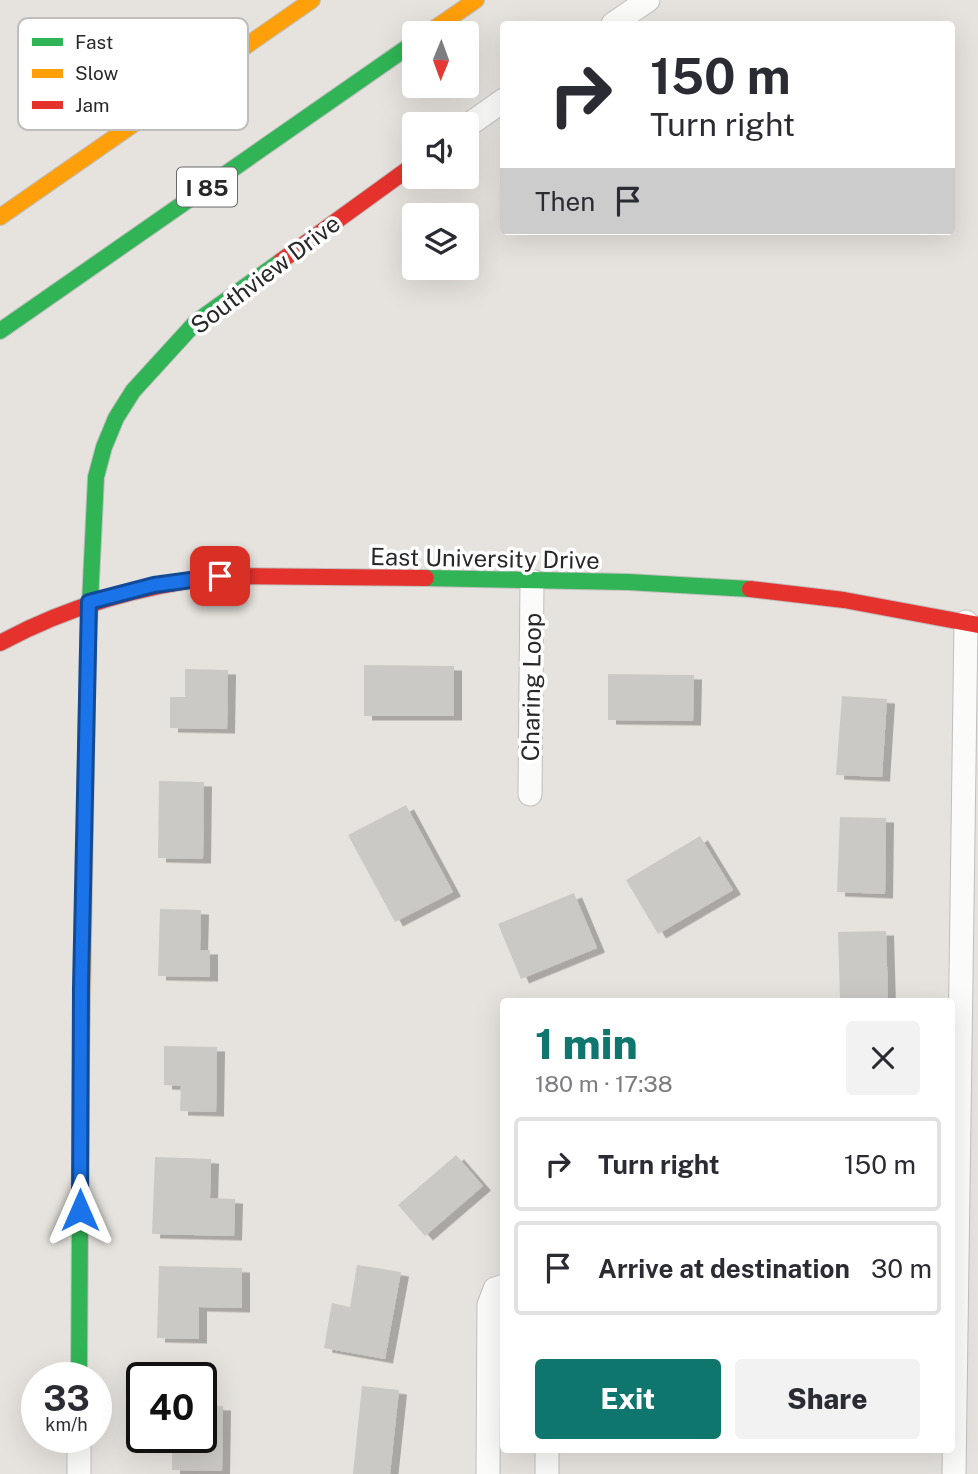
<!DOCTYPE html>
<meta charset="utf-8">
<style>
body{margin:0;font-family:"Public Sans",sans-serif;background:#f2f2f3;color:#2b2b33;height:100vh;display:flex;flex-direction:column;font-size:26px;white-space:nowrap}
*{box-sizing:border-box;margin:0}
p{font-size:23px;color:#7c7c81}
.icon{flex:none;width:38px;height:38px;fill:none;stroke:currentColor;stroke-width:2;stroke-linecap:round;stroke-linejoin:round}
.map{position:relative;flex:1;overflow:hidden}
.sheet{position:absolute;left:500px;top:998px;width:455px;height:455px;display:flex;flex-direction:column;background:#fff;border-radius:7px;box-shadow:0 7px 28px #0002}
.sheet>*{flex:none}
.top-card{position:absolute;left:500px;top:21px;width:455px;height:214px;border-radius:7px;box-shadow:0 7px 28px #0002;background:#fff;color:#2b2b33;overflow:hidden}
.needle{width:46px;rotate:181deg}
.buttons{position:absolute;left:402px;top:21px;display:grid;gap:14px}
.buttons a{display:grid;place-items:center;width:77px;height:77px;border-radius:7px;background:#fff;box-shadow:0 7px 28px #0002;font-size:35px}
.speed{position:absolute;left:21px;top:1362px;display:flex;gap:14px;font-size:35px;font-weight:700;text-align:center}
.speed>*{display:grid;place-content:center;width:91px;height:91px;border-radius:50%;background:#fff;box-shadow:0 7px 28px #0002;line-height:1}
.speed small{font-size:18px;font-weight:400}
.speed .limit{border:4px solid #111;border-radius:10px;background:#fff;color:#111}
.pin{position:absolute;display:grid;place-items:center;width:60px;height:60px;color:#fff;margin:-30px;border-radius:14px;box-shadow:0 4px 10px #0006}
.me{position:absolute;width:77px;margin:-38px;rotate:0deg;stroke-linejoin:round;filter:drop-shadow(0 0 5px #0008)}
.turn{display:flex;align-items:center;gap:24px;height:147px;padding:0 35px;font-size:32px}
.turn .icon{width:91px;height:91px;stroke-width:2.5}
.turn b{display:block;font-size:49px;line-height:60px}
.then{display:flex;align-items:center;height:66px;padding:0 35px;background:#0003;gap:14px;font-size:26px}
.round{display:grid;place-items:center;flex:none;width:74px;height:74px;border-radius:7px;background:#f2f2f3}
.headline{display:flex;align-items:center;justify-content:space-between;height:119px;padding:0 35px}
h1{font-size:42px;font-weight:800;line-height:52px;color:#0f766e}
.primary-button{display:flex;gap:14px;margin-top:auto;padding:14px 35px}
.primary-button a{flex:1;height:80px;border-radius:7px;background:#0f766e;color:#fff;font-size:28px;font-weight:800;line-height:80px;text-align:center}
.primary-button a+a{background:#f2f2f3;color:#2b2b33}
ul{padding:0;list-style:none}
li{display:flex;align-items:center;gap:21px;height:94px;margin:0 14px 10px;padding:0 21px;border:4px solid #e1e1e2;border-radius:7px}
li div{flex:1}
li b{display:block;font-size:26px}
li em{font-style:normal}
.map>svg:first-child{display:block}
.building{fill:#cbc9c5;filter:url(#shadow)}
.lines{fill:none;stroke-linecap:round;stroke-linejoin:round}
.street-casing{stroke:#c0bfbf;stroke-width:25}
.fast-casing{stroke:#c0bfbf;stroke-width:18}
.slow-casing{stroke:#c0bfbf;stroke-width:18}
.jam-casing{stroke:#c0bfbf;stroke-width:18}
.street{stroke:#fbfbfa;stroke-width:23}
.fast{stroke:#30b455;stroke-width:16}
.slow{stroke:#ff9f0a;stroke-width:16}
.jam{stroke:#e5322d;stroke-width:16}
.route-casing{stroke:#114b97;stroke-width:18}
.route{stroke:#1a73e8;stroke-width:12}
.labels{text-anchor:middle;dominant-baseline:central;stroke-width:7;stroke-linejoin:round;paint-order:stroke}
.shield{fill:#fff;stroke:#686868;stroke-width:2}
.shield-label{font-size:23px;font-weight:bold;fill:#282828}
.street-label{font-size:24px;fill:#282828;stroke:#fff}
.key{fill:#fff;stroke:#bebebe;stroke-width:2}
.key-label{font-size:19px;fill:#282828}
</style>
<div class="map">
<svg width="978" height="1474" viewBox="0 0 978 1474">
<defs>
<filter id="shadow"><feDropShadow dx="8" dy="4.5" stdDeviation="0" flood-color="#0004"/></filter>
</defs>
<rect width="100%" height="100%" fill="#e6e3de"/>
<g class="building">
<polygon points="364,665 454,666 454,716 364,716"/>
<polygon points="185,669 228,670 227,729 170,728 170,697 185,697"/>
<polygon points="608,674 694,675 693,721 608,720"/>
<polygon points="842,696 887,699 882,777 836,775"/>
<polygon points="159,781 204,782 203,859 158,858"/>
<polygon points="406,805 453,892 395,922 348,835"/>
<polygon points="840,817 886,818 885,894 837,892"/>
<polygon points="700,836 733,890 658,934 626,880"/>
<polygon points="574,893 597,948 521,979 498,924"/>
<polygon points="160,909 201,910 200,950 210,950 210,977 158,976"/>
<polygon points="886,931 888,1001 840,1001 838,932"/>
<polygon points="164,1046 217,1047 216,1112 180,1111 181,1086 164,1085"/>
<polygon points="456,1155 483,1186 425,1236 398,1205"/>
<polygon points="155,1157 211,1159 210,1198 235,1199 234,1236 152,1234"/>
<polygon points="357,1265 401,1272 385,1359 324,1348 332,1303 350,1307"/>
<polygon points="159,1266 242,1268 242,1308 199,1307 199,1339 157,1338"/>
<polygon points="362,1386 399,1390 390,1474 353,1474"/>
<polygon points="201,1405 223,1406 222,1471 172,1470 172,1437 201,1437"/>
</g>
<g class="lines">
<defs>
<g id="street">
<polyline points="613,24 648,0"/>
<polyline points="467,126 504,100"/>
<polyline points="530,794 532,581"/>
<polyline points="79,1474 79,1437"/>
<polyline points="488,1474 489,1305 495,1289 504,1286"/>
<polyline points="547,1474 547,1449"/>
<polyline points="954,1474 966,622"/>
</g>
<g id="fast">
<polyline points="0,331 415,42"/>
<polyline points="426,578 628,582 750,589"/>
<polyline points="88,644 96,477 104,447 116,418 133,391 196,322 281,261"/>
<polyline points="79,1377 81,1058"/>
</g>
<g id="slow">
<polyline points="428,33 476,0"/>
<polyline points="0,217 312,0"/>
<polyline points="81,1058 88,644"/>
</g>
<g id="jam">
<polyline points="281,261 415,164"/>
<polyline points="750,589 844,600 978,625"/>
<path d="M0 643C70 605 142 586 220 576L426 578"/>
</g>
</defs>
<use href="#street" class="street-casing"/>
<use href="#fast" class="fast-casing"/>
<use href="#slow" class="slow-casing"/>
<use href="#jam" class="jam-casing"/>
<use href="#street" class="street"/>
<use href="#fast" class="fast"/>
<use href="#slow" class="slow"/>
<use href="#jam" class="jam"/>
</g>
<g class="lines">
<defs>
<polyline id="route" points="80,1210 81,987 89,602 154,585 220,576"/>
</defs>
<use href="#route" class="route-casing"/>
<use href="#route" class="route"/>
</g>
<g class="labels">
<rect class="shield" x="177" y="167.5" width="60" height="39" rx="5"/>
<g class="shield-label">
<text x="207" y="187">I 85</text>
</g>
<g class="street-label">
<text transform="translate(265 274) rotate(-37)">Southview Drive</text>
<text transform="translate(485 558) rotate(1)">East University Drive</text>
<text transform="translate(531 687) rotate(-89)">Charing Loop</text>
</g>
</g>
<rect x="18" y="18" width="230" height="112" rx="10" class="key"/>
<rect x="32" y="38" width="31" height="8" fill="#30b455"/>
<rect x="32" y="69" width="31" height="9" fill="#ff9f0a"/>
<rect x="32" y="101" width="31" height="8" fill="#e5322d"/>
<g class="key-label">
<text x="75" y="49">Fast</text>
<text x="75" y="80">Slow</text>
<text x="75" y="112">Jam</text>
</g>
</svg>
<div class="buttons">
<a><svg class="needle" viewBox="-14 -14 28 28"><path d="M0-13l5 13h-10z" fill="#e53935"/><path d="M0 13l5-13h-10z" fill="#7c7c81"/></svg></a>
<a><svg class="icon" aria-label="sound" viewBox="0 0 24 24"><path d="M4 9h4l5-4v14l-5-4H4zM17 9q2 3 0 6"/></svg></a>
<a><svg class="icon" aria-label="layers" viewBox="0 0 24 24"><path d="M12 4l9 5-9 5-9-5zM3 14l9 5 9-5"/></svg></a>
</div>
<div class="speed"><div>33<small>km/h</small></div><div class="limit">40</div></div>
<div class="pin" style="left:220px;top:576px;background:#d93025"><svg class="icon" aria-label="arrive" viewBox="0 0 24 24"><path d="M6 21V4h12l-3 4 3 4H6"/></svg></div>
<svg class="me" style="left:80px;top:1210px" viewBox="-20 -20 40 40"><path d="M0-17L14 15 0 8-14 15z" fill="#1a73e8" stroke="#fff" stroke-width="4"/></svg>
<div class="top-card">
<div class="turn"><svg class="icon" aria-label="right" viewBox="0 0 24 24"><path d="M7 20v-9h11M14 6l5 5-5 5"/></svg><div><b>150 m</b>Turn right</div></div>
<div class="then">Then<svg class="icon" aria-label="arrive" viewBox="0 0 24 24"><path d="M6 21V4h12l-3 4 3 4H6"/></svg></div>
</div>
<section class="sheet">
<div class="headline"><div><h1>1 min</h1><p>180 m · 17:38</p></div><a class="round"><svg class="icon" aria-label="close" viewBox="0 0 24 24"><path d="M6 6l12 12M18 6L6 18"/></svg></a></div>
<ul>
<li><svg class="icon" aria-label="right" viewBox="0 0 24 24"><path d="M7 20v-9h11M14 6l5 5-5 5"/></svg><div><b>Turn right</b></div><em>150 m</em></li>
<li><svg class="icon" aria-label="arrive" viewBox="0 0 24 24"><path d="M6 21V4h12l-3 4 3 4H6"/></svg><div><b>Arrive at destination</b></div><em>30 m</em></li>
</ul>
<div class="primary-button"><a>Exit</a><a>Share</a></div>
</section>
</div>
